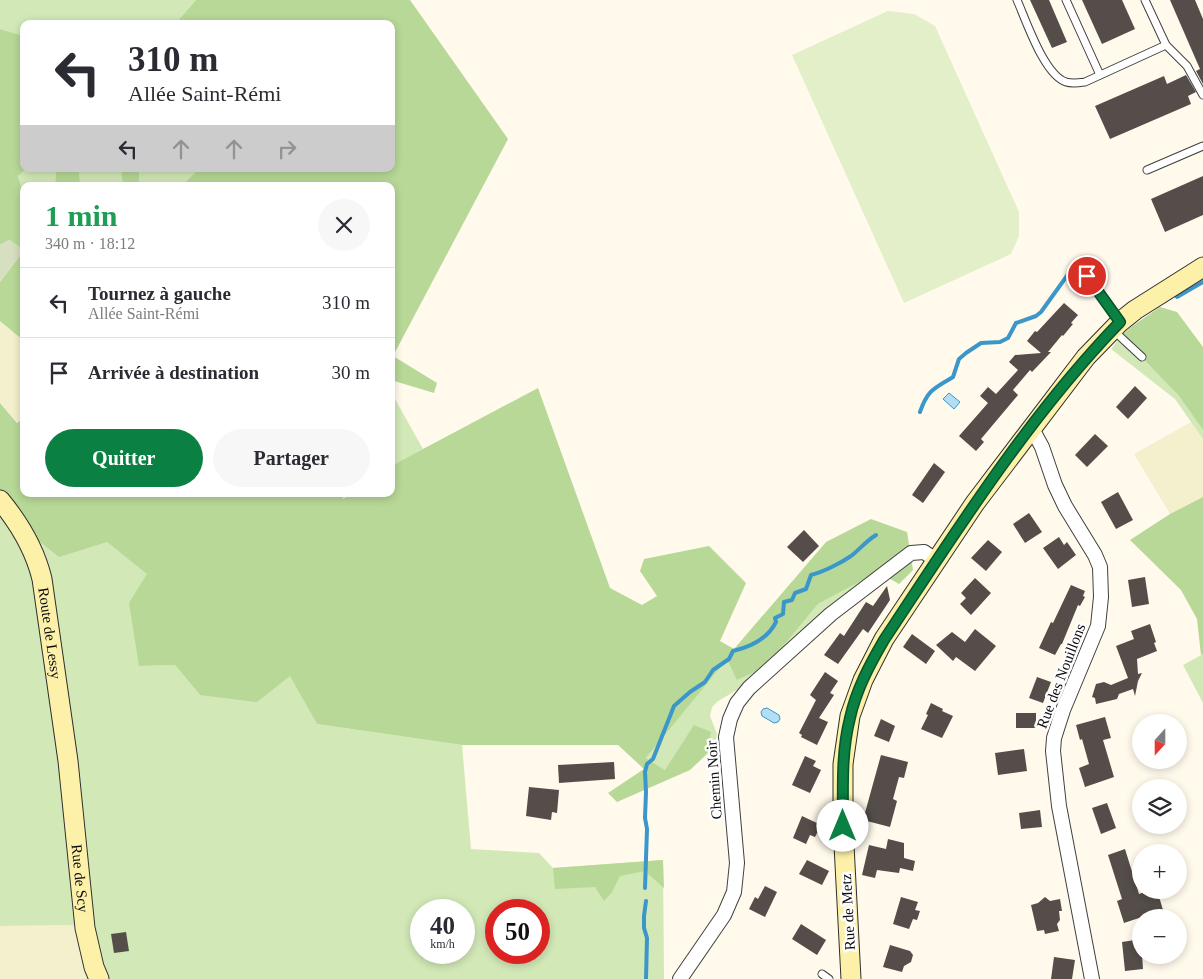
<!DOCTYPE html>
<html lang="fr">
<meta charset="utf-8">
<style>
body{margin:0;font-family:Georgia,serif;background:#f7f7f7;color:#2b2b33;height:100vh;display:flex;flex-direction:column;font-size:19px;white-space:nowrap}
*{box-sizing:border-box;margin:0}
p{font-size:16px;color:#7c7c81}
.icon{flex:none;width:28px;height:28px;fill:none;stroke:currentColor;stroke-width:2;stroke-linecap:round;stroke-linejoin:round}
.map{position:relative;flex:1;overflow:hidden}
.side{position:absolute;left:20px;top:182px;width:375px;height:315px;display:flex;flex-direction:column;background:#fff;border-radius:10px;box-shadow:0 2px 8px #0003}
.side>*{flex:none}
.banner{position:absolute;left:20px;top:20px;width:375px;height:152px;border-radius:10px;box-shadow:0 2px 8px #0003;background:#fff;color:#2b2b33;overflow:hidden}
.needle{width:32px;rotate:201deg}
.controls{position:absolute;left:1132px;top:714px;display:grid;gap:10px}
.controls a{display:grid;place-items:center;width:55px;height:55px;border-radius:50%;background:#fff;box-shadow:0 2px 8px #0003;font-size:25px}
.speed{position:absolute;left:410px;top:899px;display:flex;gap:10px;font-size:25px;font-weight:700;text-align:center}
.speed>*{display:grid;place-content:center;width:65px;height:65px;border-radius:50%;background:#fff;box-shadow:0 2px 8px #0003;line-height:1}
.speed small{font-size:12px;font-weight:400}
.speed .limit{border:8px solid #d22;background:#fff;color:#111}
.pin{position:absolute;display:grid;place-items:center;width:42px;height:42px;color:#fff;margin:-21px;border:2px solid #fff;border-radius:50%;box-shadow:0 1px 5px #0007}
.me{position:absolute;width:55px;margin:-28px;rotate:0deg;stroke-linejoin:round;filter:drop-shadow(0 0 4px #0008)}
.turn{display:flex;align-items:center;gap:18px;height:105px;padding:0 25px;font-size:22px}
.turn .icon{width:65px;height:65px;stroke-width:2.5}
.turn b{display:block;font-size:35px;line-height:42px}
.lanes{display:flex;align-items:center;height:48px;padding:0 25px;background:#0003;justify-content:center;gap:25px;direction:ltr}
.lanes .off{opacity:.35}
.round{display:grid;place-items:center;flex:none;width:52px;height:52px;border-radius:26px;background:#f7f7f7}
.head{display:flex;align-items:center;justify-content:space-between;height:85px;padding:0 25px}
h1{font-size:30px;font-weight:700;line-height:38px;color:#1e9e55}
.primary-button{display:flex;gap:10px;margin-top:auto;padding:10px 25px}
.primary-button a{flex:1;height:58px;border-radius:30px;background:#0b8043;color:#fff;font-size:20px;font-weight:700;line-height:58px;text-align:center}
.primary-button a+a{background:#f7f7f7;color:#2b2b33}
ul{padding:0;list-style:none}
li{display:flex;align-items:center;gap:15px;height:70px;padding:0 25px;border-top:1px solid #e1e1e2}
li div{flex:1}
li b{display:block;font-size:19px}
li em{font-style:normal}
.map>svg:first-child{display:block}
.farmland{fill:#f4efcd}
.green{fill:#d2e8b7;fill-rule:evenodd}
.forest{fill:#b7d897}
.cemetery{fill:#d6dfbf}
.pitch{fill:#e3efc9}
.water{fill:#b2dff5;stroke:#3b97ca}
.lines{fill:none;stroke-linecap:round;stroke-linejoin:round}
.stream{stroke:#3b97ca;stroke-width:4}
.building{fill:#554d49}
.lane-casing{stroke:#404040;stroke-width:9}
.street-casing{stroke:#404040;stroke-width:16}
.secondary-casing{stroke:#2f2f2f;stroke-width:21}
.lane{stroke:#fff;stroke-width:7}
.street{stroke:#fff;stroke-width:14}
.secondary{stroke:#fdf1a9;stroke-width:19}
.route-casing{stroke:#07532c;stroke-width:12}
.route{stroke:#0b8043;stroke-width:9}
.labels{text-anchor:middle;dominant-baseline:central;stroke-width:5;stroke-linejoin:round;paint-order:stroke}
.street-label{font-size:15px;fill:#0d0d0d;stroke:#fff}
</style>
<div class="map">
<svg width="1203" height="979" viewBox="0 0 1203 979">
<rect width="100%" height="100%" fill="#fffaec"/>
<g class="farmland">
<polygon points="0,321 24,341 24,418 18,423 0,403"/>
<polygon points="1191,422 1203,439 1203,497 1170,514 1134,454"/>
<polygon points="76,925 90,979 0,979 0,926"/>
</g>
<g class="green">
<polygon points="0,0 196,0 175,24 24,24 24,36 0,29"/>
<polygon points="26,169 56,169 55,186 24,186 24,197 18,176"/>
<polygon points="79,169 121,169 124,184 139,182 139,169 199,169 181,186 92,186 80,184"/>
<polygon points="1121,336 1179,396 1203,430 1203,439 1175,399 1111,349"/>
<polygon points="391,392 423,449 391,466"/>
<path d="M0 492 107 542 148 574 139 666 175 665 200 695 290 675 317 724 462 745 471 849 539 853 553 868 663 860 664 979H90L76 925 0 926ZM421 910H464V952H421ZM496 910H539V952H496Z"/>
<polygon points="878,572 744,686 718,701 712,707 710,716 717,734 716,742 708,753 711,732 665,770 646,758 727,658 767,666 818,604"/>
<polygon points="1203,654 1203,703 1183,665"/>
</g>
<g class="forest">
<polygon points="196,0 410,0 508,139 393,356 437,383 434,393 391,380 391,186 181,186 199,169 229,169 238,171 240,169 391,169 391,24 175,24"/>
<polygon points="0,29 24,36 24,169 26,169 18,176 24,197 24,341 0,321 0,282 24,250 9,240 0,245"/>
<polygon points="56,169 79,169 80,184 92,186 55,186"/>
<polygon points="121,169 139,169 139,182 123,184"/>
<polygon points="1160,307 1177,312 1203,347 1203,430 1179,396 1121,336 1131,327"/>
<polygon points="538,388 610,588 642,605 657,596 640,571 644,559 709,546 746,583 720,641 734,649 826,542 871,519 907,532 913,570 899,584 878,572 818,604 767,666 737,680 727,659 646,758 665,770 694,725 711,732 708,753 690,770 617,802 608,793 644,769 618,745 462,745 317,724 290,676 257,702 200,695 175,665 139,666 129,603 147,574 107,542 59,557 34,537 0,492 0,403 17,423 24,418 24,494 346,494 342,499 354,494 391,494 391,466"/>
<polygon points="1203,497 1203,654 1201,655 1197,619 1181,590 1130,540 1170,514"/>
<polygon points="663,860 664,888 645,871 620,876 612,892 604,901 595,887 555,889 553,868"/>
</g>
<polygon class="cemetery" points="9,240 24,250 0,282 0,245"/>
<polygon class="pitch" points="888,11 914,14 935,26 1019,212 1019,236 1011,254 904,303 792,55"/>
<g class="water">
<polygon points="949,393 960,402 954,409 943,399"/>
<polygon points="767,708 779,715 780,719 778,722 774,723 762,716 761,712 763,709"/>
</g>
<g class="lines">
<g class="stream">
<polyline points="1177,297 1203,282"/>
<path d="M920 412C928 389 934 389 953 377L959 359 966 353 981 343 1000 342 1008 338 1016 323 1036 316 1041 312 1069 273H1071L1076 264 1085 258"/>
<path d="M645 888 647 829 645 818 646 792 645 772 647 764 653 759 674 706 690 692 705 682 713 670 729 659 733 651C750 647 768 638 776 622L775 618 783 614 784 602 792 600 795 593 806 589 811 575C823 572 841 563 851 556 860 549 865 542 876 535"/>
<polyline points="646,979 647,938 644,928 644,916 646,901"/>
</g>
</g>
<g class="building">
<polygon points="1030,0 1049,0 1067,42 1052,48"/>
<polygon points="1082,0 1122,0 1135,29 1102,44"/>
<polygon points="1170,0 1195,0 1203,19 1203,84 1196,71 1200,69"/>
<polygon points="1186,75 1196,92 1188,96 1191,104 1110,139 1095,106 1164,76 1167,84"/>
<polygon points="1203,176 1203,215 1165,232 1151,199"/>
<polygon points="1064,303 1078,315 1071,323 1073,324 1063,336 1062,335 1048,352 1051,352 1032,372 1030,370 1013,390 1018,395 981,439 984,442 976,451 959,436 988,403 980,396 988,387 996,394 1018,370 1009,362 1015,355 1041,353 1027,341 1035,331 1037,332"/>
<polygon points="1135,386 1147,398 1128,419 1116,407"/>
<polygon points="1095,434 1108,446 1087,467 1075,455"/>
<polygon points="934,463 945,472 923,503 912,495"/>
<polygon points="1118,492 1133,520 1116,529 1101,502"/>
<polygon points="1029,513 1042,532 1025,543 1013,524"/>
<polygon points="804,530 819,546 803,562 787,547"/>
<polygon points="1059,537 1064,545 1067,542 1076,555 1058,569 1043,548"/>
<polygon points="988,540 1002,552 986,571 971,558"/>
<polygon points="1145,577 1149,604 1132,607 1128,580"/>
<polygon points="975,578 991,593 971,615 960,604 966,598 961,593"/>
<polygon points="1071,585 1085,591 1083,596 1085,597 1080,606 1078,605 1062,644 1061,644 1055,655 1039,648 1051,622 1053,623"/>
<polygon points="887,586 890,600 868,633 863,629 838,664 824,655 840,633 844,636 866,602 873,606"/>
<polygon points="1150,624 1156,642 1154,643 1157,651 1137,659 1138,674 1142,673 1138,681 1135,696 1133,689 1119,694 1117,699 1096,704 1095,698 1092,697 1096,684 1104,682 1111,685 1128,678 1116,646 1134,639 1131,631"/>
<polygon points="975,629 996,646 975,671 956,657 953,661 936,645 952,632 965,642"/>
<polygon points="912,634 935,651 926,664 903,647"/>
<polygon points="825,672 838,681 830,693 834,695 819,718 828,722 817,745 801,737 802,735 799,733 816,700 810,695"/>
<polygon points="1037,677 1051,682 1043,703 1029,698"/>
<polygon points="931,703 943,709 942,711 953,716 942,738 921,729 928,715 926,714"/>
<rect x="1016" y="713" width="20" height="15"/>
<polygon points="1105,717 1111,738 1103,740 1114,777 1085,787 1079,768 1089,764 1082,739 1080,740 1076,725"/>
<polygon points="881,719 895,726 889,742 874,736"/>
<polygon points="1024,749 1027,771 998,775 995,753"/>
<polygon points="881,755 908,762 904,778 899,777 893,799 897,801 890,827 863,820"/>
<polygon points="805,756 816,761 813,766 821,770 810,793 792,785"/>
<polygon points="614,762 615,779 559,783 558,765"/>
<polygon points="529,787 559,790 557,813 552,812 551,820 526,816"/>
<polygon points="1107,803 1116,828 1101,834 1092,808"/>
<polygon points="1040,810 1042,827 1021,829 1019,813"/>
<polygon points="802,816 821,825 815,837 810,835 806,844 793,838"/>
<polygon points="888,839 904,843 904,858 915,861 913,871 900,868 899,873 877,870 875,878 862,875 869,845 886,849"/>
<polygon points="1125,849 1139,894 1151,890 1157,890 1163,910 1124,923 1117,901 1122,899 1108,855"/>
<polygon points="807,860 829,871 822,885 799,874"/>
<polygon points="765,886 777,892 765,917 749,909 755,897 758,899"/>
<polygon points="901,897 918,902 915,910 920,911 917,920 913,919 909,929 893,924"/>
<polygon points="1045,897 1050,901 1060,899 1062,911 1059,911 1060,920 1057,924 1059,931 1045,934 1044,930 1037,931 1031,905 1038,903"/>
<polygon points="801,924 826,940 817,955 792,939"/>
<polygon points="126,932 129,951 114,953 111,934"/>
<polygon points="1141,939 1143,969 1125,971 1122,942"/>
<polygon points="890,945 910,951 913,955 911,962 904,966 902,972 883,967"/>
<polygon points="1054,957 1075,960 1072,979 1051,979"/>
</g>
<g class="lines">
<defs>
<g id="lane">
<path d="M1017 0C1026 20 1044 75 1066 82 1072 84 1078 83 1085 82L1166 45 1187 66 1203 95"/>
<polyline points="1066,0 1100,75"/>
<polyline points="1145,0 1166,45"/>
<polyline points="1147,170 1203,146"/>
<polyline points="1087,276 1120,321"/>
<polyline points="1113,330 1142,357"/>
<polyline points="822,974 829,979"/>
</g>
<g id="street">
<polyline points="1030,430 1036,436 1042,447 1055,485 1065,506 1095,555 1100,567 1101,597 1098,626 1063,710 1054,738 1053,751 1059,806 1092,979"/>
<polyline points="680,979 724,915 734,892 737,863 726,737 730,719 737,703 749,688 831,614 911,553 924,552 936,560"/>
</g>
<g id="secondary">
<path id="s1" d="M0 500C19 523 35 550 42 579L68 761 85 928 94 967 99 979"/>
<polyline points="851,979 843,826 843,764 850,716 863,680 884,639 975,503 1086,357 1120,322 1135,310 1203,267"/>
</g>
</defs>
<use href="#lane" class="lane-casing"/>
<use href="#street" class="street-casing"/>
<use href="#secondary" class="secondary-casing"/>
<use href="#lane" class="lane"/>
<use href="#street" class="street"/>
<use href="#secondary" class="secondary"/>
</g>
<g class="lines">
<defs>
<path id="route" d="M843 826C843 789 841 753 850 718 856 690 870 664 884 640 957 530 1028 417 1120 322L1087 276"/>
</defs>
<use href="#route" class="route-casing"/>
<use href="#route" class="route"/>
</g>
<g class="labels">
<g class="street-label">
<text stroke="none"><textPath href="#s1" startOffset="145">Route de Lessy</textPath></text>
<text transform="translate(1061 676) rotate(-69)">Rue des Nouillons</text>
<text transform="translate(714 780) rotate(-94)">Chemin Noir</text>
<text stroke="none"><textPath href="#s1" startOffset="392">Rue de Scy</textPath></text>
<text transform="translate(848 912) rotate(-93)">Rue de Metz</text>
</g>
</g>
</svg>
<div class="controls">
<a><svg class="needle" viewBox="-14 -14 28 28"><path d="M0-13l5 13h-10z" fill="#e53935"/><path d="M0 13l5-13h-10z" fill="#7c7c81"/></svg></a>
<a><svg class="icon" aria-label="layers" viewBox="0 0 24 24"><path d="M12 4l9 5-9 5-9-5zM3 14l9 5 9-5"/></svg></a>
<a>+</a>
<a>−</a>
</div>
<div class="speed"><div>40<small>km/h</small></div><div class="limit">50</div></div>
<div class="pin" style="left:1087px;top:276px;background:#d93025"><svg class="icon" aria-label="arrive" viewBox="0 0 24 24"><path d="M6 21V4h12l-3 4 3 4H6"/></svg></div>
<svg class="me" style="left:843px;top:826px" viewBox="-20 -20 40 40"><circle r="19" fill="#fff"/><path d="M0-13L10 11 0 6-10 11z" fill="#0b8043"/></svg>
<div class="banner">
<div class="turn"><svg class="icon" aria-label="left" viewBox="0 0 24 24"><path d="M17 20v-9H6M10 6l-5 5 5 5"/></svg><div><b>310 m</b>Allée Saint-Rémi</div></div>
<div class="lanes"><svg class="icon" aria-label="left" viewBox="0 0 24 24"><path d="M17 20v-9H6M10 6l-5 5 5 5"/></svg><svg class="icon off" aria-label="ahead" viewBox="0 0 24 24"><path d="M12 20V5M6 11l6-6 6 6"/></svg><svg class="icon off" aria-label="ahead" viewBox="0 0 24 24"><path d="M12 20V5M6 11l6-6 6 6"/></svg><svg class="icon off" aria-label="right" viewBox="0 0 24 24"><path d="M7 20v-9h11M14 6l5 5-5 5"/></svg></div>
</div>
<section class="side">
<div class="head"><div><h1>1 min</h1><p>340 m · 18:12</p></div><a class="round"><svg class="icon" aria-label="close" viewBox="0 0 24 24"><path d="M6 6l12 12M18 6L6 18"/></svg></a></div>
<ul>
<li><svg class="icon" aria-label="left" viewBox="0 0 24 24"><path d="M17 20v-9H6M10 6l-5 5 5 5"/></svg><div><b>Tournez à gauche</b><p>Allée Saint-Rémi</p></div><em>310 m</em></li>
<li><svg class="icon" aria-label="arrive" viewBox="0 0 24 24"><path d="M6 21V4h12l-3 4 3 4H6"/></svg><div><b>Arrivée à destination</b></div><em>30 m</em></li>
</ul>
<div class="primary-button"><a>Quitter</a><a>Partager</a></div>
</section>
</div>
